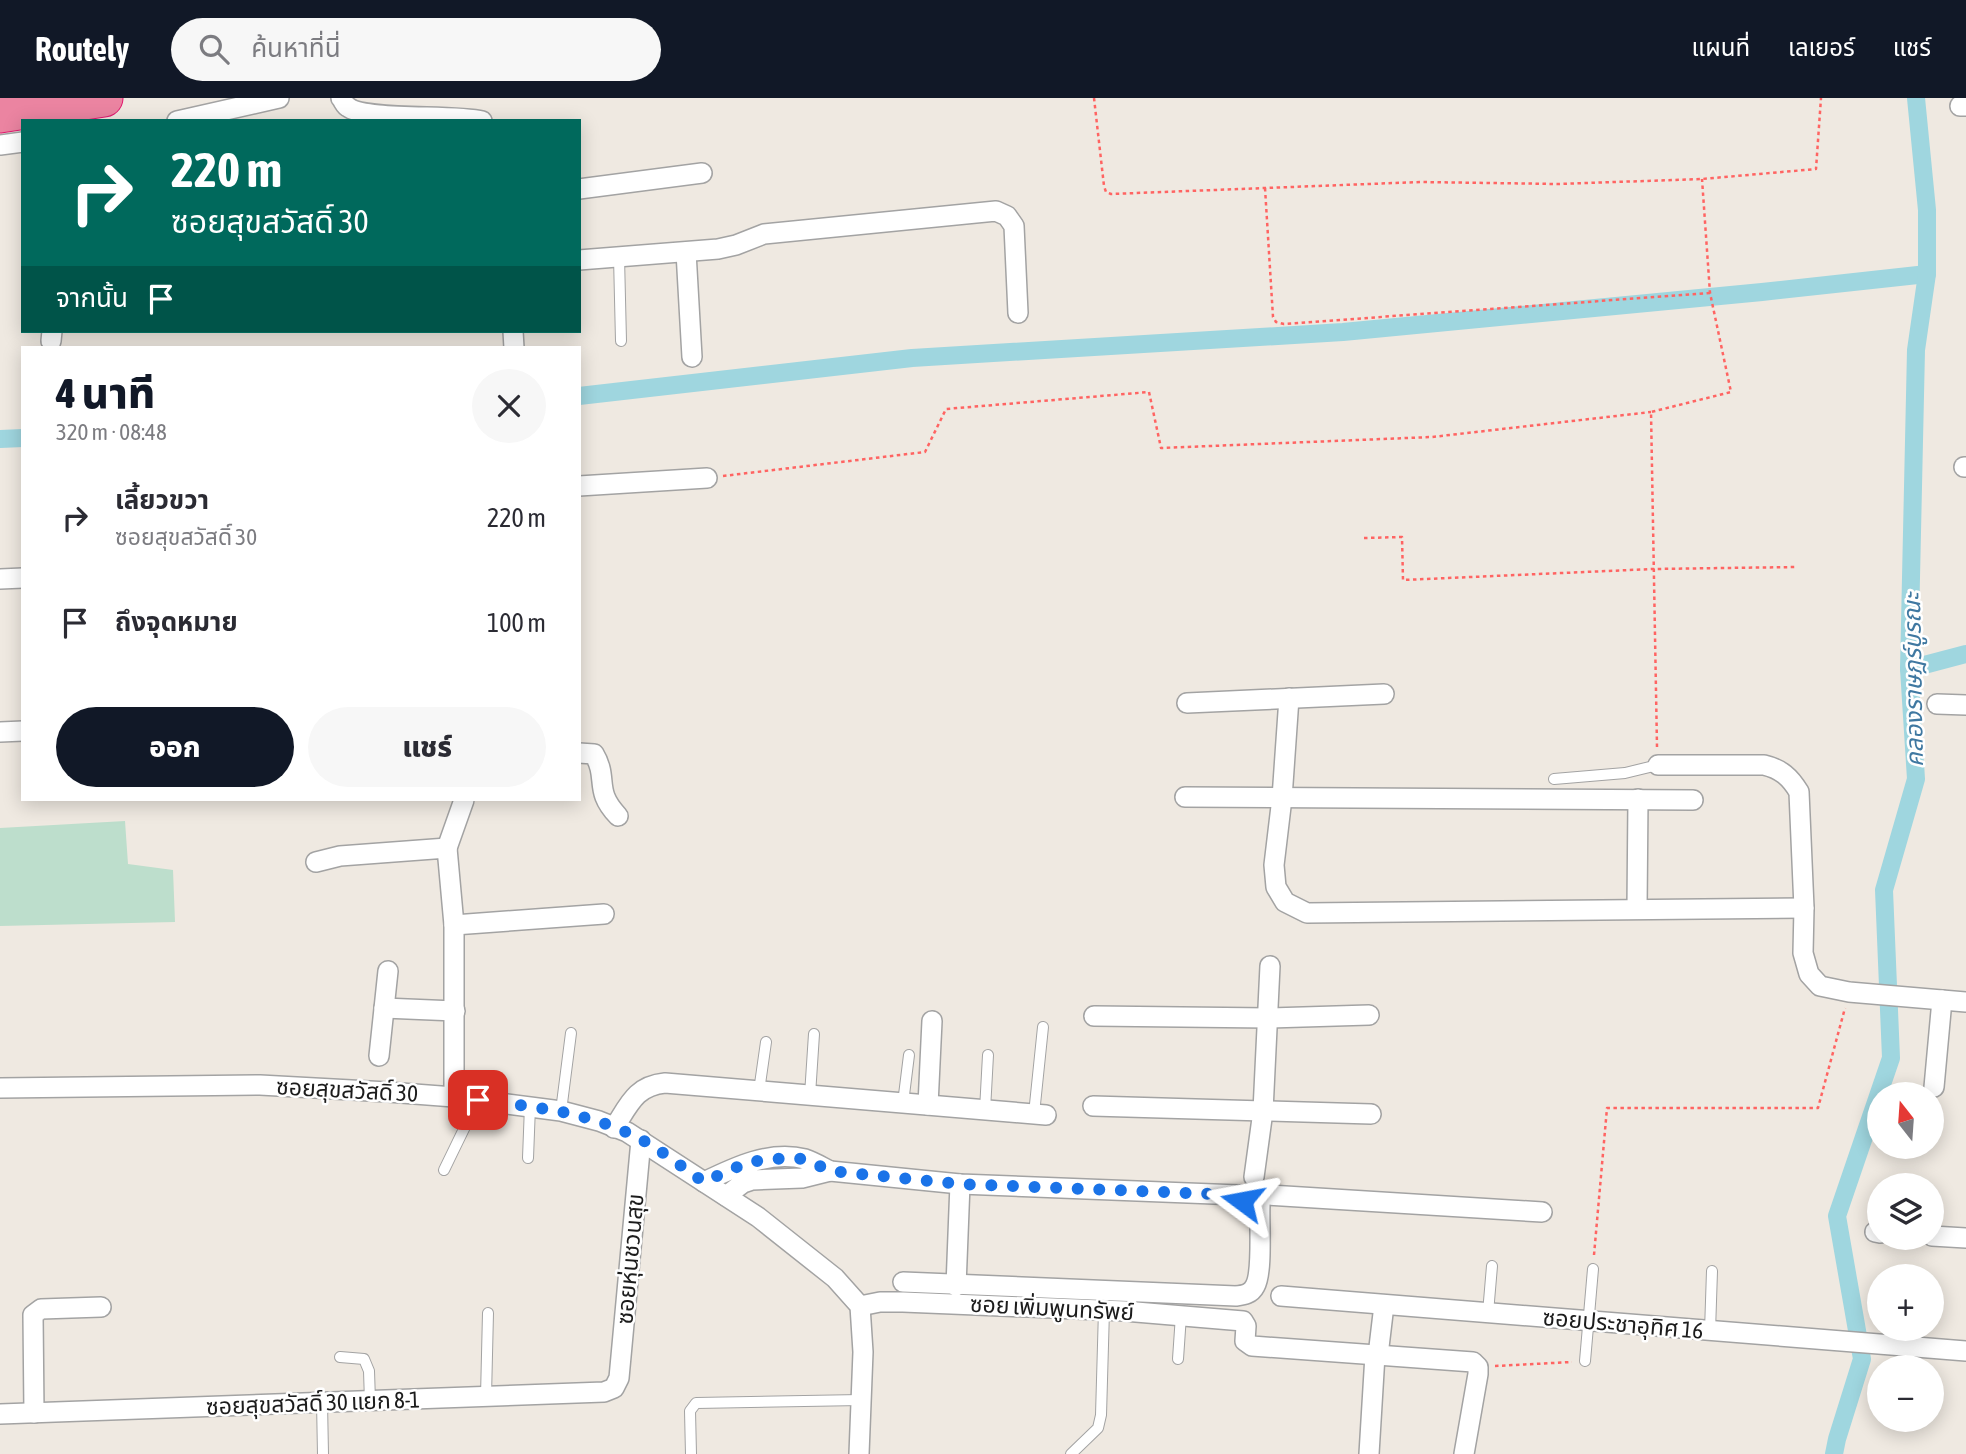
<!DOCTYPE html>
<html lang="th">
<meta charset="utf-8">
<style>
body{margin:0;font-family:"Asap Condensed","Noto Sans Thai",sans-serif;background:#f7f7f7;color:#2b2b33;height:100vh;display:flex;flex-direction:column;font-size:26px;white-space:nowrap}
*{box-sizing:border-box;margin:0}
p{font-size:23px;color:#7c7c81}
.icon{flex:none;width:38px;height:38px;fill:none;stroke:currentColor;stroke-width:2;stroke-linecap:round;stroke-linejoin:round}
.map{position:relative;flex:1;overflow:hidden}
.side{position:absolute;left:21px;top:248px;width:560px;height:455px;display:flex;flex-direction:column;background:#fff;border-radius:0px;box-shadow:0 4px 18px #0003}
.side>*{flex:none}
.banner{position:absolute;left:21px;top:21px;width:560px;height:214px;border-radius:0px;box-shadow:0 4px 18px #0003;background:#00695c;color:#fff;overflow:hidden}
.needle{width:46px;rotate:343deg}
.buttons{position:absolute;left:1867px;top:984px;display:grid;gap:14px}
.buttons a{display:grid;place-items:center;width:77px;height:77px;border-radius:50%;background:#fff;box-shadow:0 4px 18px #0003;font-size:35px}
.pin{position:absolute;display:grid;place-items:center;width:60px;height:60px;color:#fff;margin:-30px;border-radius:14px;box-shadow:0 4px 10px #0006}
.me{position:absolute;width:77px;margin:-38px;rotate:283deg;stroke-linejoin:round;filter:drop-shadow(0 0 5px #0008)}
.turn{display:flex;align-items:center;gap:24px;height:147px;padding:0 35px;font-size:32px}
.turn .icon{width:91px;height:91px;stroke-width:2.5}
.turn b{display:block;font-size:49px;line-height:60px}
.then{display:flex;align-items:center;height:66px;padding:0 35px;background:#0003;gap:14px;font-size:26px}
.round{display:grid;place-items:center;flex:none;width:74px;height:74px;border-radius:37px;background:#f7f7f7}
.summary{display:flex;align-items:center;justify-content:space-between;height:119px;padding:0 35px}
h1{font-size:42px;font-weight:800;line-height:52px;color:#111827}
.button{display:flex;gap:14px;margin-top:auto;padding:14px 35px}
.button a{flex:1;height:80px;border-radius:42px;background:#111827;color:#fff;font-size:28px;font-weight:800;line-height:80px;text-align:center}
.button a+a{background:#f7f7f7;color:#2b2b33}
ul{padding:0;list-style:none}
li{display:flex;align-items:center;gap:21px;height:105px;padding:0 35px}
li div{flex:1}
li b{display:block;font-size:26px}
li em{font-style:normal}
header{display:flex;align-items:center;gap:42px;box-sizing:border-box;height:98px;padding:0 35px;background:#111827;color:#fff}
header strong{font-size:33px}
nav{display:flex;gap:38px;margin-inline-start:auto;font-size:24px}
.search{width:490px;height:63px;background:#f7f7f7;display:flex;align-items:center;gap:18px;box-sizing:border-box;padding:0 24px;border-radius:38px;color:#7c7c81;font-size:26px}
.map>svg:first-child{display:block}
.wetland{fill:#bddecc}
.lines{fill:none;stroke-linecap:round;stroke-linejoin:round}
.canal{stroke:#9fd6df;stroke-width:18}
.lane-casing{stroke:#a3a3a3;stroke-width:12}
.street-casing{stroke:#a3a3a3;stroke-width:22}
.highway-casing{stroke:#e11a70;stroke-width:39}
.path{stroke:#ff6462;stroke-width:2.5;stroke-dasharray:3.5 3.5;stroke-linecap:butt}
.lane{stroke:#fff;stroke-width:10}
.street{stroke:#fff;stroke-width:19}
.highway{stroke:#eb84a1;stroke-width:37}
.route{stroke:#1a73e8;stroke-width:12;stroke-dasharray:0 21.6}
.labels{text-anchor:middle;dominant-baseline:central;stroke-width:5;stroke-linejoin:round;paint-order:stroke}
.street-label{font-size:23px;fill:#1c1c1c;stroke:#fff}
.water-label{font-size:24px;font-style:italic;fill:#3f78a1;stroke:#fff}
</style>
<header>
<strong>Routely</strong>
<div class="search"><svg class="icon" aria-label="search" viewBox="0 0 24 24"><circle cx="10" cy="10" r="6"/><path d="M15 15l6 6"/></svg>ค้นหาที่นี่</div>
<nav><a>แผนที่</a><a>เลเยอร์</a><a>แชร์</a></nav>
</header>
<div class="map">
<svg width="1966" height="1356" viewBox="0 0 1966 1356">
<rect width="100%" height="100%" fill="#efe9e1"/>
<polygon class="wetland" points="125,723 128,766 173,772 175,824 0,828 0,730"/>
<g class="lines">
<g class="canal">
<polyline points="579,298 912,260 1343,234 1762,194 1927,176"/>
<polyline points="0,341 23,340"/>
<polyline points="1909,571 1966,556"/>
<polyline points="1834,1356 1837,1341 1862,1261 1837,1118 1891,960 1884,792 1916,681 1909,571 1916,252 1927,176 1927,112 1916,0"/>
</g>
<defs>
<g id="lane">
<polyline points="619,159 621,243"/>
<polyline points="1554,681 1625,675 1658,667"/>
<polyline points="759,993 766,944"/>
<polyline points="810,997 814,936"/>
<polyline points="903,1005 909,957"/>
<polyline points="985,1012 988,957"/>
<polyline points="561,1013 571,935"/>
<polyline points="1034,1016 1043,929"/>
<polyline points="528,1060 530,1008"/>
<polyline points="444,1072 478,1002"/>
<polyline points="1488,1215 1492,1168"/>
<polyline points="1710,1233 1712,1173"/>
<polyline points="340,1259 364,1261 369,1273 370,1303"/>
<polyline points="1178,1261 1181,1217"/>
<polyline points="1585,1263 1593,1171"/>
<polyline points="486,1298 488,1215"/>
<polyline points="322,1304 323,1356"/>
<polyline points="691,1356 690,1313 696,1305 861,1302"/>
<polyline points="1071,1356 1098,1330 1101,1317 1104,1212"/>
</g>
<g id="street">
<path d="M341 0C343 2 345 8 348 9 365 23 453 16 482 23"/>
<polyline points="1960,8 1966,8"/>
<polyline points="177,23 279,0"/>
<polyline points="0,47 23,44"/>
<polyline points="579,91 702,75"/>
<polyline points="686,154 692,259"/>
<polyline points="579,162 718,151 736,147 764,136 996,113 1007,118 1014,128 1018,215"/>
<polyline points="513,233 514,250"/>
<polyline points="51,243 52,233"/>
<polyline points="1964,369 1966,369"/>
<polyline points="579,388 707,380"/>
<polyline points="0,481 23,480"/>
<polyline points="1289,600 1282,700 1274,767 1276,789 1285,804 1307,815 1804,810"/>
<polyline points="1187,605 1384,596"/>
<polyline points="1937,606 1966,607"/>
<polyline points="0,634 23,633"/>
<path d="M579 655 594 656C609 681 593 692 618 718"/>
<path d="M1658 667H1764C1781 671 1790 679 1799 694L1804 810 1803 855 1809 876 1820 888 1849 894 1966 904"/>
<polyline points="1185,699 1693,702"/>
<polyline points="447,750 464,702"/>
<polyline points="316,764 340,758 447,750 454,827 454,999"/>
<polyline points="1637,810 1638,701"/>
<polyline points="454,827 604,816"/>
<polyline points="384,910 455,913"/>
<polyline points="1094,918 1268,920 1369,917"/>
<polyline points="379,958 388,873"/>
<polyline points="1934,989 1942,902"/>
<polyline points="0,990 260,987 388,994 454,999 561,1013 599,1023 627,1034 758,1119 835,1180 860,1208 863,1254 859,1356"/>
<polyline points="928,1007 932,923"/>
<polyline points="1093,1008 1371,1016"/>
<path d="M614 1030C629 1007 635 988 665 985L1046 1017"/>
<polyline points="830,1073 960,1086 1239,1097"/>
<polyline points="1254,1079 1263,1013 1270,868"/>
<path d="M704 1084C735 1069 770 1052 805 1061 814 1064 822 1069 830 1073L802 1080 752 1082 743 1085 726 1098"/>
<polyline points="1268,1097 1542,1114"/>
<polyline points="1875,1134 1880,1135"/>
<polyline points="1932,1138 1966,1140"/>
<path d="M903 1184 1236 1198C1244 1197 1251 1196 1255 1188 1263 1174 1259 1125 1260 1107"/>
<polyline points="956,1188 960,1086"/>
<polyline points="1281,1198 1966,1253"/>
<polyline points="860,1208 880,1204 903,1204 1124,1213 1243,1223 1246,1228 1245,1243 1252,1248 1473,1264 1478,1269 1478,1276 1464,1356"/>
<polyline points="1379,1249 1384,1207"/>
<polyline points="34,1315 33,1217 41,1211 101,1209"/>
<polyline points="0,1316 604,1294 614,1290 619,1280 641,1042"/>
<polyline points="1369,1356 1375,1257"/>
</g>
<polyline id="highway" points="0,16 104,0"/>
</defs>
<use href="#lane" class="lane-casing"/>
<use href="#street" class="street-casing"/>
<use href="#highway" class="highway-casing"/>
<g class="path">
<polyline points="1094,0 1104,88 1106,94 1111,96 1420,84 1558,86 1702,81 1816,71 1821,0"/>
<polyline points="1265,90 1273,219 1276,224 1284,226 1710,195"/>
<polyline points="723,378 925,354 946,311 1149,294 1161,350 1432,339 1651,314"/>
<polyline points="1364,440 1402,439 1403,482 1653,471 1797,469"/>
<polyline points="1657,649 1651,314 1731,294 1710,195 1702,81"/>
<polyline points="1594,1157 1607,1010 1818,1010 1845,910"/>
<polyline points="1495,1268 1572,1264"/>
</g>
<use href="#lane" class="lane"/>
<use href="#street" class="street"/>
<use href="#highway" class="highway"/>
</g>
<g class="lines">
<path class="route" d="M478 1002C529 1008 579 1013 626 1034 654 1046 679 1067 704 1084L748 1064 787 1060 804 1061 831 1073 960 1086 1239 1097 1242 1103"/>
</g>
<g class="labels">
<g class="street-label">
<text transform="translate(347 992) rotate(3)">ซอยสุขสวัสดิ์ 30</text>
<text transform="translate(630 1161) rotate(-85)">ซอยหุ่นชวนสุข</text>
<text transform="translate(1052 1210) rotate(3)">ซอย เพิ่มพูนทรัพย์</text>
<text transform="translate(1623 1226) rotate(5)">ซอยประชาอุทิศ 16</text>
<text transform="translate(313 1305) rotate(-2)">ซอยสุขสวัสดิ์ 30 แยก 8-1</text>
</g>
<g class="water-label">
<text transform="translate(1913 582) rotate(-91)">คลองราษฎร์บูรณะ</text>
</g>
</g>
</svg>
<div class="buttons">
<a><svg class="needle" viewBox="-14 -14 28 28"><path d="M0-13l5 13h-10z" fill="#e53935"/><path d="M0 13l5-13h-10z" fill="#7c7c81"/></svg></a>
<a><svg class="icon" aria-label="layers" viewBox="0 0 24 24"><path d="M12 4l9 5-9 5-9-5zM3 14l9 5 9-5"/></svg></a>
<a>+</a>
<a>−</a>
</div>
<div class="pin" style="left:478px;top:1002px;background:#d93025"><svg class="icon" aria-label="arrive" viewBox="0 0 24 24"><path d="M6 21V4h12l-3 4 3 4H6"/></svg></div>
<svg class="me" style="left:1242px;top:1103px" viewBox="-20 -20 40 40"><path d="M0-17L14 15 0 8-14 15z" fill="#1a73e8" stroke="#fff" stroke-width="4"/></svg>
<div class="banner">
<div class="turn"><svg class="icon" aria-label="right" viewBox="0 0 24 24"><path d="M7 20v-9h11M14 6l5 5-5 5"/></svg><div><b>220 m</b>ซอยสุขสวัสดิ์ 30</div></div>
<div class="then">จากนั้น<svg class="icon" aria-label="arrive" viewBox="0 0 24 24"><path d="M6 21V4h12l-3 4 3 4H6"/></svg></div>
</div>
<section class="side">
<div class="summary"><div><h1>4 นาที</h1><p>320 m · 08:48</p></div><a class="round"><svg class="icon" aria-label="close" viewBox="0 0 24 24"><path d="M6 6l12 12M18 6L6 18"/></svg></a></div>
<ul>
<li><svg class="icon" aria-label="right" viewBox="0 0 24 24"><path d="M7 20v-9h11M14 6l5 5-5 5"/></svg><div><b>เลี้ยวขวา</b><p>ซอยสุขสวัสดิ์ 30</p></div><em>220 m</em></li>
<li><svg class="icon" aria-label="arrive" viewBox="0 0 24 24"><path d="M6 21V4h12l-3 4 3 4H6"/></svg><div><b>ถึงจุดหมาย</b></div><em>100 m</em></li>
</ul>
<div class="button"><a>ออก</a><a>แชร์</a></div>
</section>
</div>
